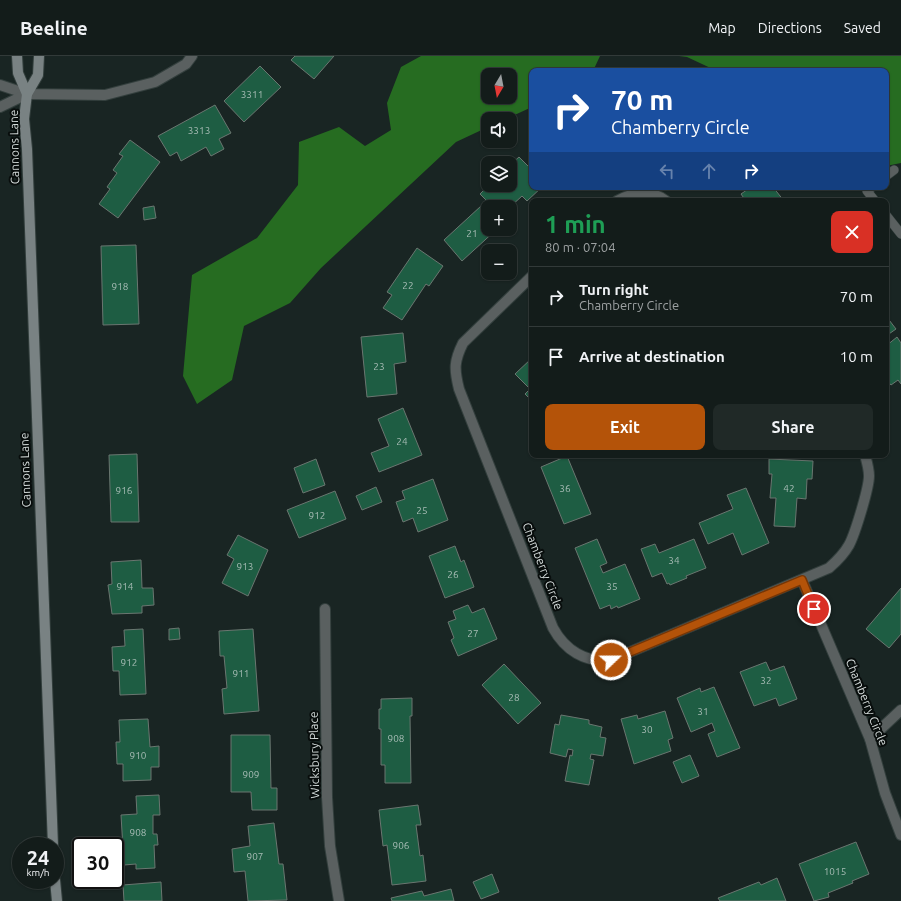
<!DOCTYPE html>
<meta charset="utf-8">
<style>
body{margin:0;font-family:Ubuntu,sans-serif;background:#202927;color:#f1f3f6;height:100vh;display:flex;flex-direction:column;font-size:15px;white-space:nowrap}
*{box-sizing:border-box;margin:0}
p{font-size:13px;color:#9da1a2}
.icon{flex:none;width:22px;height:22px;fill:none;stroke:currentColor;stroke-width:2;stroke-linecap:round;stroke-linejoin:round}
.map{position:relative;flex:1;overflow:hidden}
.drawer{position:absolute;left:529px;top:142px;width:360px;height:260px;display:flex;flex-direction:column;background:#131c1a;border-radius:8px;box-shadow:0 1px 3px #0004,0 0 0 1px #323a39}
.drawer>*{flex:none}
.top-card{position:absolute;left:529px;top:12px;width:360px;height:122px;border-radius:8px;box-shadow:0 1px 3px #0004,0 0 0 1px #323a39;background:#1a4fa0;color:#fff;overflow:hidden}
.needle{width:26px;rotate:190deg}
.tools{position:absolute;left:481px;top:12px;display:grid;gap:8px}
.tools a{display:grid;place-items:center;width:36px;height:36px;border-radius:8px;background:#131c1a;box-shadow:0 1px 3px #0004,0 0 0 1px #323a39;font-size:20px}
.speed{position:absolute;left:12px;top:781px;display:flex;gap:8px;font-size:20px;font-weight:700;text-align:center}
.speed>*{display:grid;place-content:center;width:52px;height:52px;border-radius:50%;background:#131c1a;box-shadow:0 1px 3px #0004,0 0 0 1px #323a39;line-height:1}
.speed small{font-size:10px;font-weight:400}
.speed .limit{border:2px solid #111;border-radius:6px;background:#fff;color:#111}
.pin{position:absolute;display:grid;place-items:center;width:34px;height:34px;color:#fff;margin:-17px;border:2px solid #fff;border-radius:50%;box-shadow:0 1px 4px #0007}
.me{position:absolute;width:44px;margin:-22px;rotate:68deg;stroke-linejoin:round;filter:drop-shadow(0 0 3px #0008)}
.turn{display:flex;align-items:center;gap:14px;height:84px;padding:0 16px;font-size:18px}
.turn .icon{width:52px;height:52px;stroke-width:2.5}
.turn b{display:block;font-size:28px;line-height:34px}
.lanes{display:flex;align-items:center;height:38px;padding:0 16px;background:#0003;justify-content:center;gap:20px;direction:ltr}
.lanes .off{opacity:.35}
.round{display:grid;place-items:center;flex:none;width:42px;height:42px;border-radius:8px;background:#202927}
.head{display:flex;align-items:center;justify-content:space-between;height:68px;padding:0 16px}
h1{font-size:24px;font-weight:700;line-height:30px;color:#1e9e55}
.primary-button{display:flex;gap:8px;margin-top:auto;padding:8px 16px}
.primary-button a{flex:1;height:46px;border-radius:8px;background:#b45309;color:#fff;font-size:16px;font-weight:700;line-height:46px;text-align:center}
.primary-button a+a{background:#202927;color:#f1f3f6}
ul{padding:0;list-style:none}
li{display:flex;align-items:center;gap:12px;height:60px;padding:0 16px;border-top:1px solid #323a39}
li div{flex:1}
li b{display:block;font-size:15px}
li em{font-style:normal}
header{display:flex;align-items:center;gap:24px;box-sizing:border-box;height:56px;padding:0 20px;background:#131c1a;border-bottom:1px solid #323a39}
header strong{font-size:19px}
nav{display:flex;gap:22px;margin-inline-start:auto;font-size:14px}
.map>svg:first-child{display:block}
.forest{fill:#266c21;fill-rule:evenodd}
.building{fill:#1e5d43;stroke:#6a7670}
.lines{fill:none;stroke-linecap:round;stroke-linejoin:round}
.service-casing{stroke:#333f3d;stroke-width:10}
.minor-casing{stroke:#333f3d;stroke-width:12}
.secondary-casing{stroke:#333f3d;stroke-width:12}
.service{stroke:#5a6060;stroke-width:9}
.minor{stroke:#5a6060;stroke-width:10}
.secondary{stroke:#798283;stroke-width:10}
.route-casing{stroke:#753606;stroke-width:10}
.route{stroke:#b45309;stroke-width:7}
.labels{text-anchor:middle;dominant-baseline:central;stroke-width:4;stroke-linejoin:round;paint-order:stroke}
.number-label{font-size:10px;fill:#a7bcb5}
.street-label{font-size:12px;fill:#d5dcdb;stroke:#080d0c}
</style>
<header>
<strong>Beeline</strong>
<nav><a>Map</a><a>Directions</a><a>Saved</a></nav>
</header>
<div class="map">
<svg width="901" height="845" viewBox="0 0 901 845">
<rect width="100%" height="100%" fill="#192523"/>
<g class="forest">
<path d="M421 0H600L593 15H532V51L506 63H488V71L456 86 321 212 290 247 244 270 232 324 197 348 183 320 192 219 257 182 298 129 299 86 339 71 365 90 391 74 387 47 401 11ZM488 19H510V41H488Z"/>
<polygon points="679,0 901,0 901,107 886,110 886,15 717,15 687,1"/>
</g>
<g class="building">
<polygon points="334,0 314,23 291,4 295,0"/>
<polygon points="260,10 281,31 244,66 224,45"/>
<polygon points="215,49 231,77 219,83 224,93 211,100 206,91 181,105 177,96 170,100 158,80"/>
<polygon points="130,84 160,106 118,162 99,148 110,133 107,131 117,117 113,114 123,100 119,98"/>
<polygon points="519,101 532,114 532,131 542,131 527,145 522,140 510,151 493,151 480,138 489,129 510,129 510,109"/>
<polygon points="751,131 773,131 784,145 746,145 741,138"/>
<polygon points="154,150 156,162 144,164 143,152"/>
<polygon points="481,150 488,157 488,173 497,173 462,205 444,184"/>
<polygon points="136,189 139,268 103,269 101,190"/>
<polygon points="417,192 443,210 429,230 426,228 402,264 383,252 392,239 387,236"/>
<polygon points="886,260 896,273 886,280"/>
<polygon points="403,277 406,306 394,308 397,338 367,341 361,281"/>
<polygon points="897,281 901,287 901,328 898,324 891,329 886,323 886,290"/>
<polygon points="532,302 532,345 525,338 530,333 515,318"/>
<polygon points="403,352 422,399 379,416 371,397 389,390 378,363"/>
<polygon points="137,398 139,466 111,466 109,399"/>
<polygon points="567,400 591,458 564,468 541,411"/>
<polygon points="316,403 325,429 303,437 294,412"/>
<polygon points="769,403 813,405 812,423 807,423 806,443 797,442 795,471 774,470 776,442 770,442 772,418 769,418"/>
<polygon points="433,423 448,464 418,476 413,462 403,466 396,446 405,443 402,435"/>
<polygon points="376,431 382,446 362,454 356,440"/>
<polygon points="746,432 769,487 742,499 733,477 708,488 699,467 733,453 727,439"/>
<polygon points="335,435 346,463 299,482 287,454"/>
<polygon points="238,479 268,494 248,540 222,527 234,503 227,499"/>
<polygon points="597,483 607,507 600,510 603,517 625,508 640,543 618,552 617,550 611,553 610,549 600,553 575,492"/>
<polygon points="694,483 706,512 686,520 687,522 670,529 669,527 667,528 662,517 652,521 641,493 655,488 659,497"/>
<polygon points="455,490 461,506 464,504 474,531 445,542 429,500"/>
<polygon points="141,504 142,532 153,532 154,549 142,550 142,557 112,558 108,529 112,528 111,506"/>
<polygon points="901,532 901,578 889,592 866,573"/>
<polygon points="468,549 472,557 484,552 497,583 458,600 451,584 454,582 448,566 456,563 453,555"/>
<polygon points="179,572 180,583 169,584 169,573"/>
<polygon points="143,573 146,638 120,639 119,615 113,615 112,591 125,590 124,574"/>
<polygon points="253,573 259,655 224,658 222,633 227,632 224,600 220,600 219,575"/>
<polygon points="766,606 770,615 784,610 797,643 779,650 776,642 754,650 740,616"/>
<polygon points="504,608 541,647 518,668 482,629"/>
<polygon points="714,631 740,692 717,701 708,678 715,675 712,667 691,676 677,642 700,632 701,636"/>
<polygon points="412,642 412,660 410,660 411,727 385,727 385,709 381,709 381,673 379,673 379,653 381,653 381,643"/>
<polygon points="665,655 673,682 668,684 671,695 634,708 621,663 637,659 638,663"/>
<polygon points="561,659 589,664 589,668 602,671 600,681 606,682 603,700 591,698 590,703 594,704 589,729 565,725 570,699 572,700 573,694 568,693 566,701 550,697 555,668 559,669"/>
<polygon points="148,663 150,691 159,690 159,711 151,711 151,724 123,725 123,708 117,708 116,686 120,686 119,664"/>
<polygon points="231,679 270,679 271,732 277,732 277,754 252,754 251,736 231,736"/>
<polygon points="690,699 699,720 682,727 673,706"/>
<polygon points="159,739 160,759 153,759 153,778 157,778 158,789 154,789 155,812 136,813 136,808 124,809 121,759 137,758 136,740"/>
<polygon points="418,749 421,769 416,769 420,800 423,799 426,825 392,829 387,789 383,790 379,754"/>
<polygon points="274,767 279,808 283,808 287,844 248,845 245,815 234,816 232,793 250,790 248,770"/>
<polygon points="856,786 869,818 852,825 853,827 828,837 829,841 814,845 799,808"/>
<polygon points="492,818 499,836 481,843 473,826"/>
<polygon points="777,822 786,845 720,845 718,842 759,826 761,829"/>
<polygon points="161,826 162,845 124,845 123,829"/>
<polygon points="451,833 454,845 392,845 391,842 422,835 424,840"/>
</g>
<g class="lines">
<defs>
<g id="service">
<polyline points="886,120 894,114"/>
<polyline points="872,131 867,135 875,145"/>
<polyline points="886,159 901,178"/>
</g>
<g id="minor">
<polyline points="0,29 27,38 105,39 155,26 186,8 192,0"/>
<polyline points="0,51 27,38"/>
<path d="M617 145C632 136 651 133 666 145"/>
<path d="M532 220 463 287C454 305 454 313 459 333L553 572C565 594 585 607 611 604L829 512C837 505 844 498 849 489 855 478 869 432 869 420 869 413 867 406 865 399"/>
<polyline points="802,524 870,683 885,737 901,779"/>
<polyline points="325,553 327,741 330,790 339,845"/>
<polyline points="870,683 901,654"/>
</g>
<g id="secondary">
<polyline points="17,0 18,17 27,38"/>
<polyline points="39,0 38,19 27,38 24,63 27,93 53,790"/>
<polyline points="55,824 57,845"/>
</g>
</defs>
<use href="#service" class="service-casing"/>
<use href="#minor" class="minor-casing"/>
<use href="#secondary" class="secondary-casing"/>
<use href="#service" class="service"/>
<use href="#minor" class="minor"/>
<use href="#secondary" class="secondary"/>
</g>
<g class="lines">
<defs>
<polyline id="route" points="611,604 802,524 814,553"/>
</defs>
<use href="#route" class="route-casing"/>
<use href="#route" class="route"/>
</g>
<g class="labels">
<g class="number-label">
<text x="252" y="38">3311</text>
<text x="199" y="74">3313</text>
<text x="472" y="177">21</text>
<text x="408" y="229">22</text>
<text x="120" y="230">918</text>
<text x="379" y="310">23</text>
<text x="402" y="385">24</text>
<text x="565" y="432">36</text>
<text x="789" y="432">42</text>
<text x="124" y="434">916</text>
<text x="422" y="454">25</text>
<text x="317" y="459">912</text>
<text x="674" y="504">34</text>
<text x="245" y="510">913</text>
<text x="453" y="518">26</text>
<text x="125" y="530">914</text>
<text x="612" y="530">35</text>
<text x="473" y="577">27</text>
<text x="129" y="606">912</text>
<text x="241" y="617">911</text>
<text x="766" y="624">32</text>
<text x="514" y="641">28</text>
<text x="703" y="655">31</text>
<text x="647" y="673">30</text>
<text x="396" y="682">908</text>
<text x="138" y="699">910</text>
<text x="251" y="718">909</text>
<text x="138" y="776">908</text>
<text x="401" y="789">906</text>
<text x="255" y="800">907</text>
<text x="835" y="815">1015</text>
</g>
<g class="street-label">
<text transform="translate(14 91) rotate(-91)">Cannons Lane</text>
<text transform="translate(25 414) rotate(-92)">Cannons Lane</text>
<text transform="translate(543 510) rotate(69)">Chamberry Circle</text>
<text transform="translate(867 646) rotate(68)">Chamberry Circle</text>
<text transform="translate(314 699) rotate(-91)">Wicksbury Place</text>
</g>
</g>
</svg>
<div class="tools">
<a><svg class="needle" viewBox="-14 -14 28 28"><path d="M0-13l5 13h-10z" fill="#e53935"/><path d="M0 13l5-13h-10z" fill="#9da1a2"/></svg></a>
<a><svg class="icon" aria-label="sound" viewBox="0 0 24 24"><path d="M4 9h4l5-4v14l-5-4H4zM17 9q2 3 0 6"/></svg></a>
<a><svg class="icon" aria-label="layers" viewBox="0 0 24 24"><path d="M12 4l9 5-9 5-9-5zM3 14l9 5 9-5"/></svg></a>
<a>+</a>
<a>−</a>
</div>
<div class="speed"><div>24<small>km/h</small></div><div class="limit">30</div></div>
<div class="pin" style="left:814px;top:553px;background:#d93025"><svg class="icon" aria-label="arrive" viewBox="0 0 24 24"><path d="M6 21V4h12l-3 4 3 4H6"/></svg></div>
<svg class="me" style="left:611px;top:604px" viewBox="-20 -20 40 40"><circle r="17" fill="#b45309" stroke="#fff" stroke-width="3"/><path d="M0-11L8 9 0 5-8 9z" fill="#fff"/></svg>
<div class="top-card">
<div class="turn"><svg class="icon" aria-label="right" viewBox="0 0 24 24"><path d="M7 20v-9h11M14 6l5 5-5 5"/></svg><div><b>70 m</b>Chamberry Circle</div></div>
<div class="lanes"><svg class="icon off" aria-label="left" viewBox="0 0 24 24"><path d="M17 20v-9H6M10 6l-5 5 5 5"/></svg><svg class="icon off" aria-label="ahead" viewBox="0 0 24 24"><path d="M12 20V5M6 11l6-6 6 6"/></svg><svg class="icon" aria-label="right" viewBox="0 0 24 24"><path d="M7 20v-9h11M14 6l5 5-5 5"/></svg></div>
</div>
<section class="drawer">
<div class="head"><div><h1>1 min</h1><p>80 m · 07:04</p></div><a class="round" style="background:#d93025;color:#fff"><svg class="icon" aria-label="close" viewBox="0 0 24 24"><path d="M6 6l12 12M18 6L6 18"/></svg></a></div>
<ul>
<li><svg class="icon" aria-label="right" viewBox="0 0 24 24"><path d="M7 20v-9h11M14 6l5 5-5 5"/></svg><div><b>Turn right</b><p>Chamberry Circle</p></div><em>70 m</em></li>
<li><svg class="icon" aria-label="arrive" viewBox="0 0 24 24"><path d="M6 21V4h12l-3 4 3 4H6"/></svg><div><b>Arrive at destination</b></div><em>10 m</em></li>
</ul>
<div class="primary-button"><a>Exit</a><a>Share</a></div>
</section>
</div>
